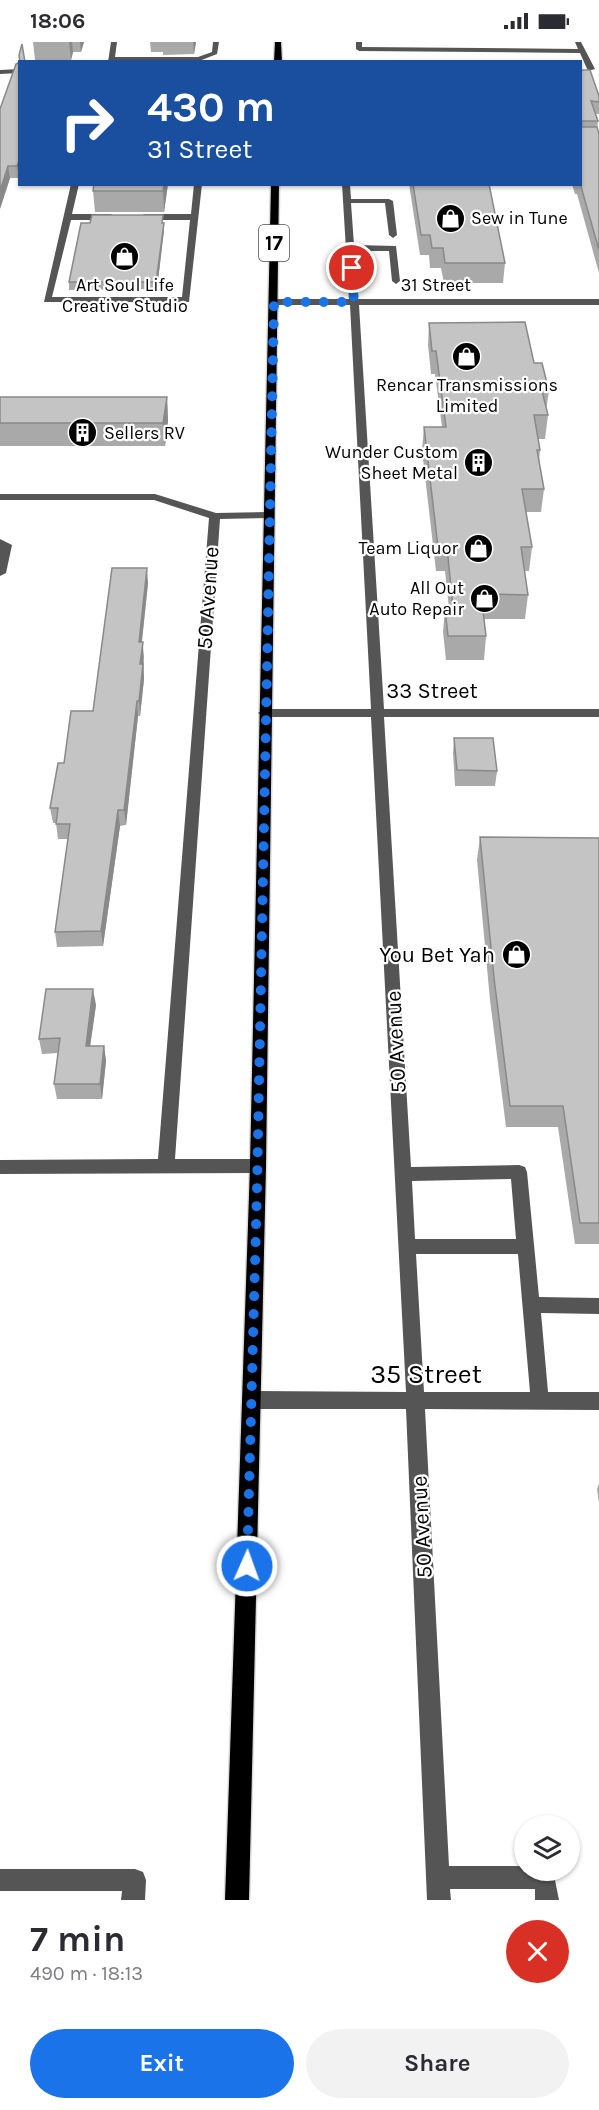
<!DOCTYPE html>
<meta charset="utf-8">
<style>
body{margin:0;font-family:Karla,sans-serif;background:#f2f2f3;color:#2b2b33;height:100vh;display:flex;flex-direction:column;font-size:22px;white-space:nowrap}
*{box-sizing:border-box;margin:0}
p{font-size:20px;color:#7c7c81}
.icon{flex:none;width:33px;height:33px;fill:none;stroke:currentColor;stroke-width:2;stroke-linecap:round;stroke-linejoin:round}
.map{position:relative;height:1858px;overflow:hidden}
.side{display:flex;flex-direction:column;background:#fff;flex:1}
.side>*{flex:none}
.guide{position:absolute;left:18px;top:18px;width:564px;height:126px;border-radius:0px;box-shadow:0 2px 4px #0004;background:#1a4fa0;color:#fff;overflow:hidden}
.fabs{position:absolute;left:514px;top:1773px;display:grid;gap:12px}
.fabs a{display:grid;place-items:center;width:66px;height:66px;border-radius:50%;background:#fff;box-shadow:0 2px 4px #0004;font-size:30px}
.pin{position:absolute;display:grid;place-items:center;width:51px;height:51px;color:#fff;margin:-26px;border:3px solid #fff;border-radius:50%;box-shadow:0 2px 6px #0007}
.me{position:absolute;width:66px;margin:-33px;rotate:2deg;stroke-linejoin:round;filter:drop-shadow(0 0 4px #0008)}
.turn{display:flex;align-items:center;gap:21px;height:126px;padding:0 30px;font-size:27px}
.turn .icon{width:78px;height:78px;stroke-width:2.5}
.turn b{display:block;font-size:42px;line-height:51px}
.round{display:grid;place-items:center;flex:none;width:63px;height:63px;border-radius:32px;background:#f2f2f3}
.summary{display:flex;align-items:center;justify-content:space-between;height:102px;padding:0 30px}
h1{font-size:36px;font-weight:700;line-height:45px}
.action{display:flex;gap:12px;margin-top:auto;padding:12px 30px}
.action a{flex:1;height:69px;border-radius:36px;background:#1a73e8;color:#fff;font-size:24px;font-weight:700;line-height:69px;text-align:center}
.action a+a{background:#f2f2f3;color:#2b2b33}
.status{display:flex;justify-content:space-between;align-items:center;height:42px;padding:0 30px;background:#fff;direction:ltr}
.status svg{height:16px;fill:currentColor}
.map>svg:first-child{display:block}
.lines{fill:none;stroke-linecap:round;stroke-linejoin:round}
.major-casing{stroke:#dbdbdb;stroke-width:3}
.minor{fill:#555;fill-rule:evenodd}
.major{fill:#000;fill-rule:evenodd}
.wall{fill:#a9a9a9}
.shaded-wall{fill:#898989}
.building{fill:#c4c4c4;stroke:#898989;stroke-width:1.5}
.route{stroke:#1a73e8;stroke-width:10;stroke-dasharray:0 18}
.labels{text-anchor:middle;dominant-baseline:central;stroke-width:4.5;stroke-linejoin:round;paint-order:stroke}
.far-poi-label{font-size:18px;fill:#000;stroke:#fff;text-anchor:end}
.far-street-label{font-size:18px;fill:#000;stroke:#fff}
.shield{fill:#fff;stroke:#4c4c4c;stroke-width:1.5}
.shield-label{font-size:21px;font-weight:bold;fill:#000}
.street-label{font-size:22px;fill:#000;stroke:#fff}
.poi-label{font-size:22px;fill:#000;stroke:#fff;text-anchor:end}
.near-street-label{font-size:27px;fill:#000;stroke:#fff}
</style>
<div class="status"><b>18:06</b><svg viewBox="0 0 49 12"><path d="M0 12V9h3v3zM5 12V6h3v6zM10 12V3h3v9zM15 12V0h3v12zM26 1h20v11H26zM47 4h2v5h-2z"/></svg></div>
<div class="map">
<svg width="599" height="1858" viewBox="0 0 599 1858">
<rect width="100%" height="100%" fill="#fff"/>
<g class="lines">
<defs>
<g id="major">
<polygon points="275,0 281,0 282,20 274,20"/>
<polygon points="271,142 279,142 266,1124 249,1858 225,1858 250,1124"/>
</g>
</defs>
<use href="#major" class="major-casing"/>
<g class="minor">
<polygon points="111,0 117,0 115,15 198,15 212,10 213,0 219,0 217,12 199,19 108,20"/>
<polygon points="356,0 362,0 362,5 578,7 575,0 581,0 595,27 588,29 580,11 359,9 356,7"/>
<polygon points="20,27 20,31 0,32 0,28"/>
<polygon points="71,142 79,142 72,172 111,172 115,175 111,178 71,178 52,255 182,255 190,178 144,178 140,175 144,172 191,172 194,142 202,142 189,260 44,260"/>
<path d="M342 142H350L351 157H389L393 159 397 193 393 196 389 193 385 161H351L354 203 396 204 400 239 396 242 392 239 389 209H355L358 257H599V263H359L384 667H599V675H384L411 1125 519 1123 525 1125 527 1130 539 1255 599 1256V1272L541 1271 548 1350H599V1368L425 1367 449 1824H525V1828H553L559 1858H535V1847H450L451 1858H427L406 1367H252L245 1364 243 1358 245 1352 252 1349 406 1350 371 675H264L258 671 264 667H371L350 263H274L269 260 274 257H349ZM511 1137 516 1197H415L412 1139ZM416 1212H518L530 1350H424Z"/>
<polygon points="0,452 155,452 216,471 269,470 275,473 269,476 220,477 175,1117 258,1117 264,1119 266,1124 264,1129 258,1131 0,1132 0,1118 158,1117 209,476 154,458 0,458"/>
<polygon points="0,497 12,503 6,531 0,534"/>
<polygon points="0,1827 135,1827 143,1830 146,1838 145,1858 121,1858 122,1849 0,1849"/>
</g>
<use href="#major" class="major"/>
</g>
<g class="wall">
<polygon points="33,0 84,0 81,10 73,10 71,18 35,18"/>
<polygon points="150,0 196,0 194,12 163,13 163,10 151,10"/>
<polygon points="20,20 20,134 19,136 10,136 0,167"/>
<polygon points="580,28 599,54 599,72 595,72 598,79 597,87 599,92 599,231 577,152 575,152 572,142 580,142"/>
<polygon points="168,142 164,170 95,170 93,149"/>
<polygon points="409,142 489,142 505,221 503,241 444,241 441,226 430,226 429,213 420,213"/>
<polygon points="164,181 164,188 157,247 69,248 69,240"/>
<polygon points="429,281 534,321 549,349 546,368 548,373 545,397 538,397 540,408 539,419 544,447 541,470 526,470 532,505 529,529 524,529 528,553 525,577 484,577 486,594 484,618 446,618 443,590 445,566 449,566 445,529 436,529 422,408 424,385 442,385 435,332 431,332 428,303"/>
<polygon points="0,355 167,355 168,379 165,404 0,404"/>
<polygon points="148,541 142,600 144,615 143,624 144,637 140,674 138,674 126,783 120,784 103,904 57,905 55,890 68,797 58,797 56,781 53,781 50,766 64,721 93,669"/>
<polygon points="454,696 497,729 495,744 455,744 453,711"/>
<polygon points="480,795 599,796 599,1202 575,1202 558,1085 506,1085 490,958 477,818"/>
<polygon points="96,963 90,1004 104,1004 106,1019 102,1057 57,1057 54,1042 58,1011 42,1012 39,997"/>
<polygon points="599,1442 599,1461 597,1447"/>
</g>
<g class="shaded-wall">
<polygon points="69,0 72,0 73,10 71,18"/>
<polygon points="80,0 84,0 81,10"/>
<polygon points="193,0 196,0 194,12"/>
<polygon points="20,116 20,134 19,136 17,124"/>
<polygon points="8,124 10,136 0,167 0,149"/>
<polygon points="164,142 168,142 164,170 163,149"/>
<polygon points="164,181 164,188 157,247 156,240"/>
<polygon points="167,355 168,379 165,404 163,381"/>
<polygon points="147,526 148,541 140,615 139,600"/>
<polygon points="143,600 144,637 140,674 139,659 140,622"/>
<polygon points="137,659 138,674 126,783 124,768"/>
<polygon points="118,768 120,784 103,904 101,889"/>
<polygon points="93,947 96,963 88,1019 86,1004"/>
<polygon points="104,1004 106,1019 102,1057 100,1042"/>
</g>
<g class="building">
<polygon points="22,2 25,20 20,20 19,13"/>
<polygon points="20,20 20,116 17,124 8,124 0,149 0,67 16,22"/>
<polygon points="580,28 590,28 599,54 599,60 591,59 598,79 580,79"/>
<polygon points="580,85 597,85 599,92 599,208 580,141"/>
<polygon points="94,142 164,142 163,149 93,149"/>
<polygon points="413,142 489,142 505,221 445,221 443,206 432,206 430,193 421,193"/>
<polygon points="92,173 163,173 162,181 164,181 156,240 69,240 81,181 90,181"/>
<polygon points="525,280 534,321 542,321 549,349 542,349 548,373 534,373 540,408 537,408 544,447 522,447 532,505 521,505 528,553 481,552 486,594 448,594 445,566 453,566 447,505 438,505 424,385 446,385 436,309 432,309 429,281"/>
<polygon points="0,355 167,355 163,381 0,381"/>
<polygon points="112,526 147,526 139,600 143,600 140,622 143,622 139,659 137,659 124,768 118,768 101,889 55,890 70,782 56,782 58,766 50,766 58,721 64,721 71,669 93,669"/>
<polygon points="454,696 493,696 497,729 457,728"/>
<polygon points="480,795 599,796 599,1181 580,1181 563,1064 510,1064 494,936"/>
<polygon points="46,947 93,947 86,1004 104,1004 100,1042 54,1042 60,996 39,997"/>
</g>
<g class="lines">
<polyline class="route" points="247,1524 257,1147 274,260 354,260 352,226"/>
</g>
<defs>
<symbol id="shop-disc" viewBox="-11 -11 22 22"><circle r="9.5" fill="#000" stroke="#fff"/><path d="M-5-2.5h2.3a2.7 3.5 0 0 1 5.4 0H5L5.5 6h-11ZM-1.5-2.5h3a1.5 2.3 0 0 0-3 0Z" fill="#fff"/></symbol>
<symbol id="building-disc" viewBox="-11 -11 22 22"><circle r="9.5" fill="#000" stroke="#fff"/><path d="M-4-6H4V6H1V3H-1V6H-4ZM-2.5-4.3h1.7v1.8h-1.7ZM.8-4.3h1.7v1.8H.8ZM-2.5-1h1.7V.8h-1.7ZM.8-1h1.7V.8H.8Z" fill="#fff"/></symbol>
</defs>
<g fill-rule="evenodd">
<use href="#shop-disc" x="434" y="160" width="33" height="33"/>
<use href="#shop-disc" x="108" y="198" width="33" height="33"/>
<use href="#shop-disc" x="450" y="298" width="33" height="33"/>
<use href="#building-disc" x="66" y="374" width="33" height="33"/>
<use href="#building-disc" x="462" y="404" width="33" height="33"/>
<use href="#shop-disc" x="462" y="490" width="33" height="33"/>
<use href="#shop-disc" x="468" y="540" width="33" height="33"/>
<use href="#shop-disc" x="500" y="896" width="33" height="33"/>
</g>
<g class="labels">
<g class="far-poi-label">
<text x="471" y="176" text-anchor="start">Sew in Tune</text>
<text x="125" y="243" text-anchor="middle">Art Soul Life<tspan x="125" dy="21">Creative Studio</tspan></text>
<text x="467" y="343" text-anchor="middle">Rencar Transmissions<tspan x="467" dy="21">Limited</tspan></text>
<text x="104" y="391" text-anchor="start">Sellers RV</text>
<text x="458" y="410">Wunder Custom<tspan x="458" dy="21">Sheet Metal</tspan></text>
<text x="458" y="506">Team Liquor</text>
<text x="464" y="546">All Out<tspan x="464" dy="21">Auto Repair</tspan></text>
</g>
<g class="far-street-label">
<text x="436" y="243">31 Street</text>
</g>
<rect class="shield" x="259" y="183" width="30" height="36" rx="4.5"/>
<g class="shield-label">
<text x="274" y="201">17</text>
</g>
<g class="street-label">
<text transform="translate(208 556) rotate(-86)">50 Avenue</text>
<text x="432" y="649">33 Street</text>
<text transform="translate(396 1000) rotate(-93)">50 Avenue</text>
<text transform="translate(422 1485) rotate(-93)">50 Avenue</text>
</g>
<g class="poi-label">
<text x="495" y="913">You Bet Yah</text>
</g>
<g class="near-street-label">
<text x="426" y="1332">35 Street</text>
</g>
</g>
</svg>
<div class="fabs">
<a><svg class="icon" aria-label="layers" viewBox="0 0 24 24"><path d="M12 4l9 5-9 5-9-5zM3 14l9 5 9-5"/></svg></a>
</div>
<div class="pin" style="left:352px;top:226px;background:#d93025"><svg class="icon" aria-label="arrive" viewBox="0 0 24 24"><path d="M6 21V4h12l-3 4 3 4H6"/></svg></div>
<svg class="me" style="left:247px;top:1524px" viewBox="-20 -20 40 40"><circle r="17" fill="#1a73e8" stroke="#fff" stroke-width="3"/><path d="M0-11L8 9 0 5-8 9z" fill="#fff"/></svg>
<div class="guide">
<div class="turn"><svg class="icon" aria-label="right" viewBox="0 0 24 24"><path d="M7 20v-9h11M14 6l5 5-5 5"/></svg><div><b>430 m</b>31 Street</div></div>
</div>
</div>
<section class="side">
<div class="summary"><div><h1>7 min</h1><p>490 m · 18:13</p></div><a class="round" style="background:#d93025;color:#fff"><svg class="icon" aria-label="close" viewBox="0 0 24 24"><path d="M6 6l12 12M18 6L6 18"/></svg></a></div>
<div class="action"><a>Exit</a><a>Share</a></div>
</section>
